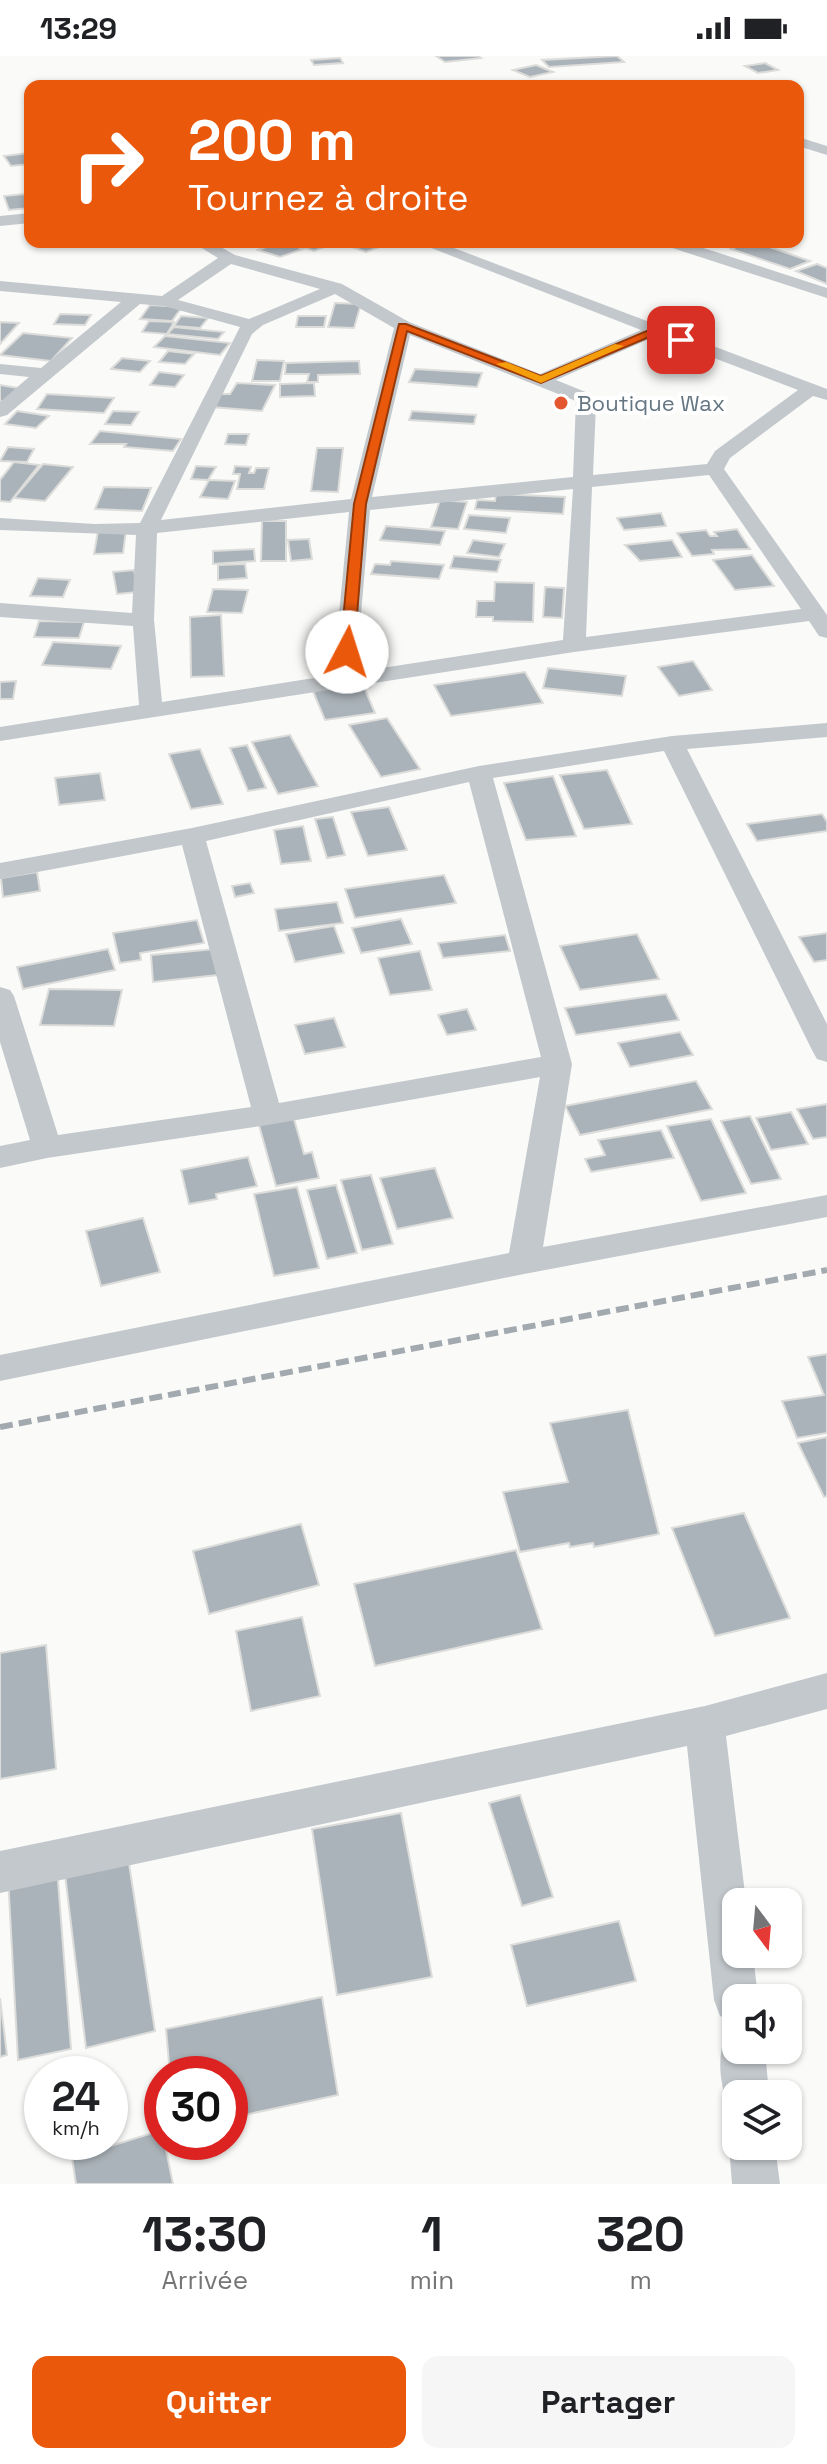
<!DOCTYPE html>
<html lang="fr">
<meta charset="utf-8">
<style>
body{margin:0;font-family:"Space Grotesk",sans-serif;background:#f6f6f6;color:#202124;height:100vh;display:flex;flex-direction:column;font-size:30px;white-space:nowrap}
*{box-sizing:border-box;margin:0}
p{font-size:26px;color:#757577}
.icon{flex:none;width:44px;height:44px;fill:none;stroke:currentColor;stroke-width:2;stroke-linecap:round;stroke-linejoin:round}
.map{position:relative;height:2128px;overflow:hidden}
.side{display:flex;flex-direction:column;background:#fff;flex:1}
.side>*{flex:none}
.top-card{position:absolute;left:24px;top:24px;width:780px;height:168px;border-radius:16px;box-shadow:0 2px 6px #0004;background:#ea580c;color:#fff;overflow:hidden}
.needle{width:52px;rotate:164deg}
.controls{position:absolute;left:722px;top:1832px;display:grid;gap:16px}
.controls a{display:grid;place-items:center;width:80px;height:80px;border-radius:16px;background:#fff;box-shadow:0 2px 6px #0004;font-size:40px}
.speed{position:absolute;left:24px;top:2000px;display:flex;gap:16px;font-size:40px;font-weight:700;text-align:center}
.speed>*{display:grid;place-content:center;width:104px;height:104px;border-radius:50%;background:#fff;box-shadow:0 2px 6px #0004;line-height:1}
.speed small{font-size:20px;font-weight:400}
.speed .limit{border:12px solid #d22;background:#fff;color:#111}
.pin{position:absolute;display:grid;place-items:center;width:68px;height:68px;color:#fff;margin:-34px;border-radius:16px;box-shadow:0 4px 12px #0006}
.me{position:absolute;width:88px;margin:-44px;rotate:5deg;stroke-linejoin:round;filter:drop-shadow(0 0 6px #0008)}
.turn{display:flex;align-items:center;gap:28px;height:168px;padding:0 32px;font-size:36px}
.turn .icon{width:104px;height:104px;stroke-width:2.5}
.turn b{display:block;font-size:56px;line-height:68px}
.eta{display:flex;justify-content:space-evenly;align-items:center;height:136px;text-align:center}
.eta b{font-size:48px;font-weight:600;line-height:56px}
.cta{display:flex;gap:16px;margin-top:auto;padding:16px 32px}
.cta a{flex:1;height:92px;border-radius:16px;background:#ea580c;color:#fff;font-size:32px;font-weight:600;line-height:92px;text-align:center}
.cta a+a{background:#f6f6f6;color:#202124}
.status{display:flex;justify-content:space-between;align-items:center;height:56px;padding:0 40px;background:#fff;direction:ltr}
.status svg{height:22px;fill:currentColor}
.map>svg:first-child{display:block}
.building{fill:#aab3b9;stroke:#dcdcda;stroke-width:2}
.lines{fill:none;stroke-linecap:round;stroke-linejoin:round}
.minor{fill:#c3c8cc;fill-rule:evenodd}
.rail{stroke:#a2aab0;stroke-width:6;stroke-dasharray:13 6;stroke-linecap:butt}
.route{fill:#ea580c;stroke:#983908;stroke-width:2}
.slow{fill:#f59e0b}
.poi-dot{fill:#e4572e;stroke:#fff;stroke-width:3}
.labels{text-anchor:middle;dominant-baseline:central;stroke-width:8;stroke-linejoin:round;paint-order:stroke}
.far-poi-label{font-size:22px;fill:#657683;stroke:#fff;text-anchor:start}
</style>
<div class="status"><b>13:29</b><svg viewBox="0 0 49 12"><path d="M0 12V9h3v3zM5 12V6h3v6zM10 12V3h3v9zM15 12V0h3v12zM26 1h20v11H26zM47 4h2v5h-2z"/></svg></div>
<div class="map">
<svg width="827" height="2128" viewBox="0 0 827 2128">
<rect width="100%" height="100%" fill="#fafaf8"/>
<g class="building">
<polygon points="436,0 478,0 481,2 445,6"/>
<polygon points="617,0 624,6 549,11 542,4"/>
<polygon points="340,2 343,7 314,9 311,4"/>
<polygon points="765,7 778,14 758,17 745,10"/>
<polygon points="536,9 553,16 530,21 513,14"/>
<polygon points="28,97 30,108 11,110 4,100"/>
<polygon points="24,138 30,152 9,154 4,140"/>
<polygon points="279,186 284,186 303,193 280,201 258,194"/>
<polygon points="289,186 337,186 314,195"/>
<polygon points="338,186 377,186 385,189 366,196"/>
<polygon points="748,186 755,186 810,205 790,213 731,193"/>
<polygon points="817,208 827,212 827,228 796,215"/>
<polygon points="335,247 361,248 354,272 328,271"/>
<polygon points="150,249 182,251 172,265 140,263"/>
<polygon points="60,258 91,259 85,269 54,268"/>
<polygon points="181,260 208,262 200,272 174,270"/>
<polygon points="298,260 326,260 324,271 296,271"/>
<polygon points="149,265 174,266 167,278 142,276"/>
<polygon points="0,266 19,267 0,288"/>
<polygon points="174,271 224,276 218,283 167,278"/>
<polygon points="23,277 72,282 51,305 0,299"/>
<polygon points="165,280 230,287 220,299 154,291"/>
<polygon points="168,295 194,298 185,308 159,306"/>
<polygon points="122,302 150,305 140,316 111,313"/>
<polygon points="257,304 284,305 280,325 252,325"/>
<polygon points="359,305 360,318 318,319 318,326 307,326 309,318 285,318 286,307"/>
<polygon points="415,313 482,317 477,331 409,326"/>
<polygon points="159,316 184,319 175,331 150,329"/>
<polygon points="237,327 275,329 262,355 211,351 218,338 230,338"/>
<polygon points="314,327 315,340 280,341 280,328"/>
<polygon points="0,329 18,332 4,346 0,345"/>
<polygon points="47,338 114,342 104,357 37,353"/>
<polygon points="17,355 49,360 36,372 5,368"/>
<polygon points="113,355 139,356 131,369 105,368"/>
<polygon points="412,355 476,359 474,368 409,364"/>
<polygon points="100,375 181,383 173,395 124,391 126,388 90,388"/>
<polygon points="228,378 249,378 246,389 225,388"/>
<polygon points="8,391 34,393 27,406 0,405"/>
<polygon points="317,392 343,392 338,436 311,435"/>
<polygon points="14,406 39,409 10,446 0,445 0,424"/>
<polygon points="43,408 73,411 45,445 14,442"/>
<polygon points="196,410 216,411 208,424 191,423"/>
<polygon points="235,410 251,411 249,417 254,417 256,412 269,412 264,433 237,433 240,418 233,418"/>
<polygon points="209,424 235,425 228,443 200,441"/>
<polygon points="104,431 151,432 142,455 95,453"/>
<polygon points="496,438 565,441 563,458 475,453 477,444 495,445"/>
<polygon points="440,444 467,446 458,473 431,471"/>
<polygon points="661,457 666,470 624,474 617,462"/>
<polygon points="469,459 510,462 506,477 464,473"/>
<polygon points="262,465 286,465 286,505 261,505"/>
<polygon points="386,470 445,475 440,489 380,484"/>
<polygon points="737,473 750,493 712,494 714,498 692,500 677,477 706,474 710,480 717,480 714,476"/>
<polygon points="98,475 126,475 123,497 94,498"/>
<polygon points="309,483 312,503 291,505 288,484"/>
<polygon points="473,484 505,488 499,501 467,497"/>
<polygon points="672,484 682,501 640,505 625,489"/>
<polygon points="254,493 255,505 213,508 213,495"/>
<polygon points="752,499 774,530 735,534 713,504"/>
<polygon points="454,500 501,504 497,516 450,512"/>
<polygon points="391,505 444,509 439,523 371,518 375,508 390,509"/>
<polygon points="245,508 247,522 218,524 218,509"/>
<polygon points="134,514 138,536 117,538 113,516"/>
<polygon points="38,522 70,524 63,541 30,540"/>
<polygon points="495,526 534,527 533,566 493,565 493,561 476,561 477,545 494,545"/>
<polygon points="545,531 564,532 562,562 543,561"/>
<polygon points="213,533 248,534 242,557 207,556"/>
<polygon points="221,559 224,620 191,621 190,561"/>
<polygon points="39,565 84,566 79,582 34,581"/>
<polygon points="53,586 121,590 111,613 42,609"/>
<polygon points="693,605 712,634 679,640 658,611"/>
<polygon points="548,612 626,620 622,640 543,632"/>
<polygon points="525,616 543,647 451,660 434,629"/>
<polygon points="16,625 13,643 0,643 0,626"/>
<polygon points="362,626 375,657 325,664 312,633"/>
<polygon points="387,662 420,713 381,721 349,669"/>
<polygon points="290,679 318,730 278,738 252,686"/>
<polygon points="247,689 266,732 248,735 230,692"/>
<polygon points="200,693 223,748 191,753 169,698"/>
<polygon points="607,714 632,768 584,773 560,719"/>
<polygon points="100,717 105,744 59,749 55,722"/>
<polygon points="553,720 576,780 526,784 504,727"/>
<polygon points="389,751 407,794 368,800 351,756"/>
<polygon points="822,758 827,766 827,775 757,785 747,768"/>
<polygon points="333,761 345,799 327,802 315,763"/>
<polygon points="303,770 311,805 281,808 274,774"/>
<polygon points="37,816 40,835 3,841 1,822"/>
<polygon points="444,819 456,847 355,862 345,833"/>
<polygon points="250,827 254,837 235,841 232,830"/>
<polygon points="337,846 343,867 279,875 275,853"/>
<polygon points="401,863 412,888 361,897 352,872"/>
<polygon points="197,864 204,887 140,897 141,904 120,907 113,877"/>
<polygon points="334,870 344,897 295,906 286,878"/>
<polygon points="827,877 827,904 814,906 799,881"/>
<polygon points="637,878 659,923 580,934 560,890"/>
<polygon points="505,879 510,895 443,902 438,887"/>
<polygon points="108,893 115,914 23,933 17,911"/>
<polygon points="215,893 218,919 153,926 151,899"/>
<polygon points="420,895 432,934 390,939 378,902"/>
<polygon points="49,933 122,934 114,970 40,969"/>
<polygon points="666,938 679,964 576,979 565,952"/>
<polygon points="467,953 476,974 447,979 438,959"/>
<polygon points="334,962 345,991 305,998 295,969"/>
<polygon points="680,976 693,999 630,1011 618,987"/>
<polygon points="696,1025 712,1053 580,1079 565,1050"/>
<polygon points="827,1048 827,1081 813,1083 797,1053"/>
<polygon points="292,1056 304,1098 312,1096 319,1122 276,1130 257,1062"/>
<polygon points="791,1056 808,1088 771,1094 756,1062"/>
<polygon points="750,1060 781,1123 751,1128 721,1065"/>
<polygon points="711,1063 746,1137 701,1145 667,1070"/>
<polygon points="661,1074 674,1102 591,1116 585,1103 605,1099 598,1084"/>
<polygon points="248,1101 257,1130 216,1138 217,1143 189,1148 181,1114"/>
<polygon points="435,1112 453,1162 397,1173 380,1122"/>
<polygon points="371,1119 393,1188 362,1194 341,1124"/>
<polygon points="336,1129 357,1197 327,1203 307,1134"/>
<polygon points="297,1131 319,1212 274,1220 254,1138"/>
<polygon points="143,1162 160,1216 101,1230 86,1175"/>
<polygon points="827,1298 827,1377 797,1382 782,1345 824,1339 808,1301"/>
<polygon points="628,1354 659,1478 594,1491 593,1487 570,1491 569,1487 520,1496 503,1436 568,1426 550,1367"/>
<polygon points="827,1381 827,1440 824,1441 798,1387"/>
<polygon points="744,1457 790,1562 715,1580 672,1472"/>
<polygon points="301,1468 319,1529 209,1558 193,1495"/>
<polygon points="516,1494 542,1573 375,1610 354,1528"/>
<polygon points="302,1561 320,1640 251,1655 236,1575"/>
<polygon points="46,1589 56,1713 0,1723 0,1597"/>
<polygon points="520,1739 553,1841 522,1850 489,1747"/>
<polygon points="401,1757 432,1921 337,1939 312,1773"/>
<polygon points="127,1795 155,1975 86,1992 64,1810"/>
<polygon points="57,1812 71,1993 18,2004 8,1821"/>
<polygon points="619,1865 636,1925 527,1950 511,1889"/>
<polygon points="322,1941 338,2039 230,2062 230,2018 170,2018 166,1973"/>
<polygon points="0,1942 7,1999 0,2001"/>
<polygon points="162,2074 173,2128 76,2128 72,2102"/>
</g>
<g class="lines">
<g class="minor">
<polygon points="593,24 606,27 608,30 588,30 588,25"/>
<polygon points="798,81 827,90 827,99 798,90"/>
<polygon points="30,157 30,167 0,170 0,160"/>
<path d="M192 186H212L235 199 342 228 409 266 540 318 641 274 416 186H438L827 333V344L813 340 730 402 724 413 827 559V582L819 580 809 565 574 596 0 685V671L139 649 133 570 0 561V547L132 557 136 479 0 474V462L94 468 140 467 240 271 164 250 140 248 7 359 0 361V346L29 321 0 318V308L41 312 121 246 0 235V225L162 240 218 202ZM231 208 320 233 249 263 178 244ZM335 238 394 272 351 443 161 464 252 278 263 269ZM410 279 576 345 573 421 372 441ZM656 280 798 334 715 395 707 408 593 419 596 348 588 337 556 324ZM709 419 801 553 586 581 592 431ZM573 433 563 584 356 616 370 454ZM349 456 333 619 162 646 154 564 157 477Z"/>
<polygon points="661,186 685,186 827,232 827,242 663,189"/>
<path d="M827 667V681L687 693 827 968V1006L817 1003 813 996 664 695 493 722 572 1008 543 1191 827 1139V1161L524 1218 0 1325V1299L509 1197 540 1021 268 1069 47 1102 0 1112V1090L30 1084 0 986V931L10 934 14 940 58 1079 251 1051 182 789 0 823V807L192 772 479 710 672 680ZM469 726 541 1001 279 1047 206 785Z"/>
<polygon points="827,1617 827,1653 726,1680 746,1846 736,1846 736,1898 753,1898 758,1942 736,1942 736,1966 720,1960 714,1944 687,1690 0,1837 0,1795 705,1650"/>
<path d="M736 1974V1994H765L769 2038H736V2057L730 2054C720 2030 716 2002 726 1978Z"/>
<polygon points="736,2073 736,2090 775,2090 780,2128 732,2128 729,2090"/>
</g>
<polyline class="rail" points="0,1371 827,1214"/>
</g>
<polygon class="route" points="399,268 406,268 541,320 656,271 686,284 681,287 656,278 541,327 407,275 366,448 354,596 347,600 340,596 354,448"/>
<polygon class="slow" points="615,288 624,290 541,327 496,308 506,306 541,320"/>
<circle class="poi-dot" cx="561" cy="347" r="8"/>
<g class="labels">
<g class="far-poi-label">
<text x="577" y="347">Boutique Wax</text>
</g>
</g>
</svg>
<div class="controls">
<a><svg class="needle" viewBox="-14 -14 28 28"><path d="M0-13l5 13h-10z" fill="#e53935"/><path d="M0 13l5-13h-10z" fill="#757577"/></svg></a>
<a><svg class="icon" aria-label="sound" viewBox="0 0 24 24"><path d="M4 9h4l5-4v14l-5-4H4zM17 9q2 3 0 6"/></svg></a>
<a><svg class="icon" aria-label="layers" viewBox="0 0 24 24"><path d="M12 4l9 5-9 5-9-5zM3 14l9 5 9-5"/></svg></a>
</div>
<div class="speed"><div>24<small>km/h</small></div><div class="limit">30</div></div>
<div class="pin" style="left:681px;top:284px;background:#d93025"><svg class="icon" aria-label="arrive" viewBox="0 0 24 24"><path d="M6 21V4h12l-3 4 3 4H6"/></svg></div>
<svg class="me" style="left:347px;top:596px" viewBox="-20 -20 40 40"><circle r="19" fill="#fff"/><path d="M0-13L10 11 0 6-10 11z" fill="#ea580c"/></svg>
<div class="top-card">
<div class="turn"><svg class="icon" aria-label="right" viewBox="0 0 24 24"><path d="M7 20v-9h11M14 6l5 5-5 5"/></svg><div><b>200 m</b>Tournez à droite</div></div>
</div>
</div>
<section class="side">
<div class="eta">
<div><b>13:30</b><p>Arrivée</p></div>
<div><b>1</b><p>min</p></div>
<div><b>320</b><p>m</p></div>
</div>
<div class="cta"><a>Quitter</a><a>Partager</a></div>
</section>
